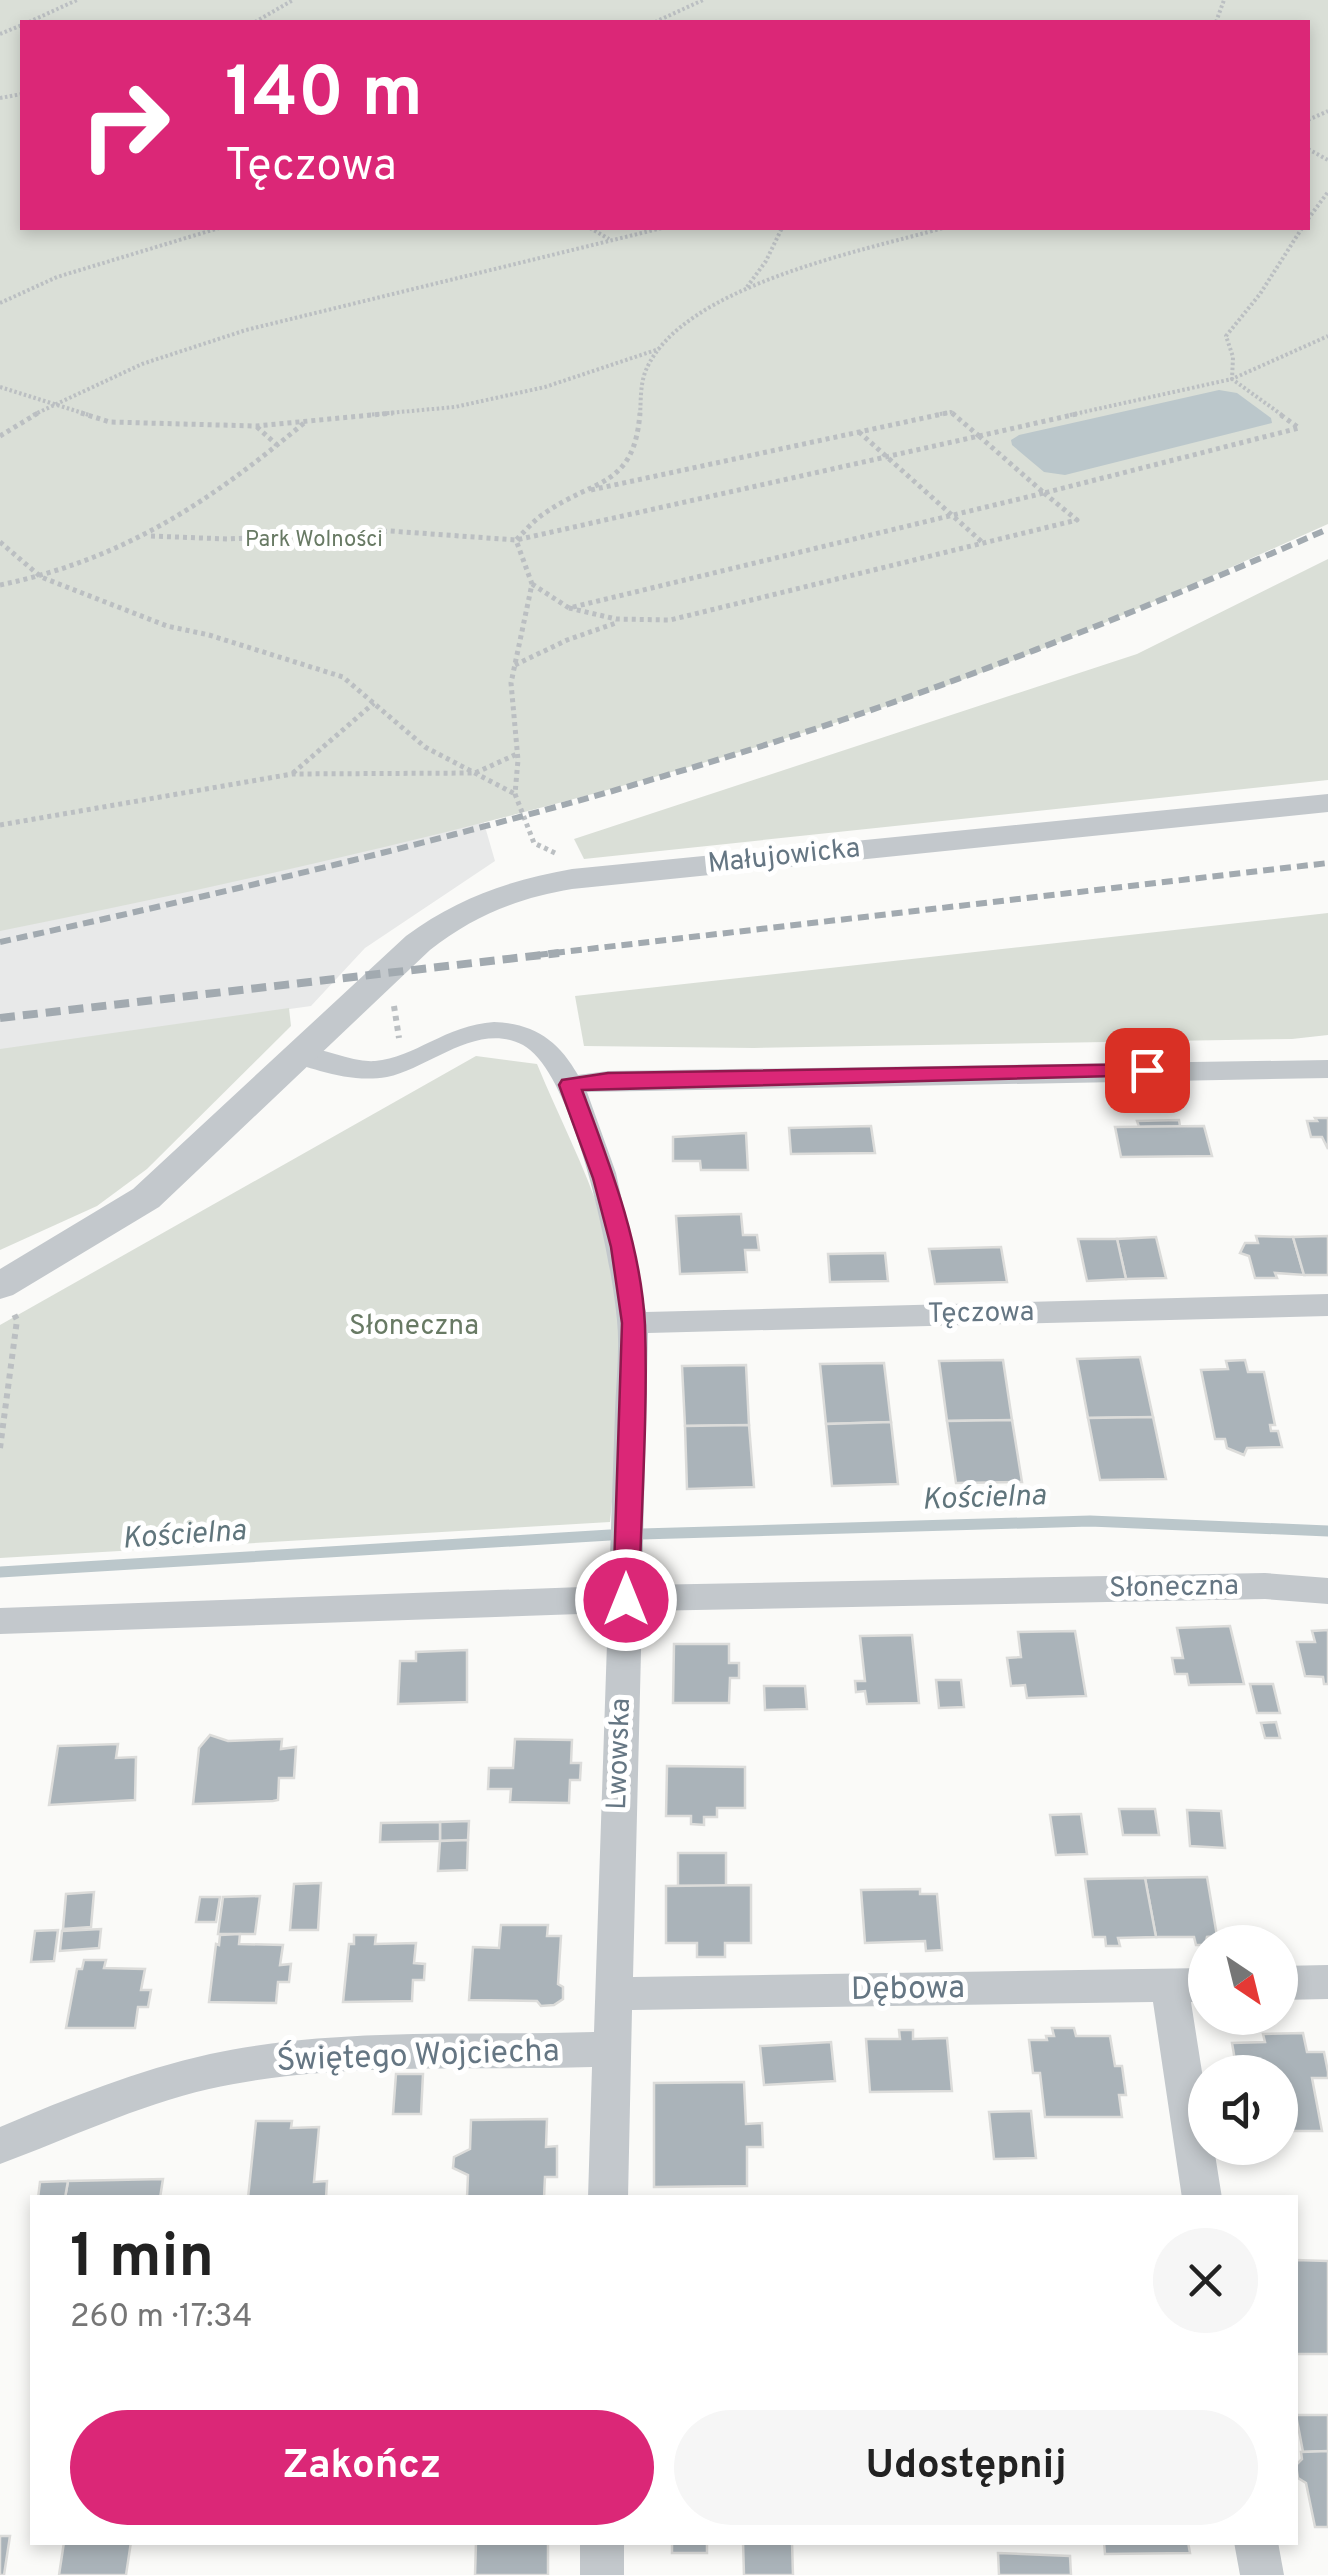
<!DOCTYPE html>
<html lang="pl">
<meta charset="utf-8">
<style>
body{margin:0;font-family:Overpass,sans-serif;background:#f6f6f6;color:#222;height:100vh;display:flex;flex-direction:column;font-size:38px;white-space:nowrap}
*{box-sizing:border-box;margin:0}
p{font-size:32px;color:#767676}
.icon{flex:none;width:55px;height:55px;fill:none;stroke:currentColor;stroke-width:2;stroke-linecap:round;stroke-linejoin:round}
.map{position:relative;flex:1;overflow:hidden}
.panel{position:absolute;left:30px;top:2195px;width:1268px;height:350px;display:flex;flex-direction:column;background:#fff;border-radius:0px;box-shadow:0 5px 15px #0003}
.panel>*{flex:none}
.banner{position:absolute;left:20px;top:20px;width:1290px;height:210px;border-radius:0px;box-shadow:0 5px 15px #0003;background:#db2777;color:#fff;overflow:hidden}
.needle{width:65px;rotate:145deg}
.fabs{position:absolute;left:1188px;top:1925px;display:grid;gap:20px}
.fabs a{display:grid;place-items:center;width:110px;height:110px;border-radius:50%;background:#fff;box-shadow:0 5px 15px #0003;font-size:50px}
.pin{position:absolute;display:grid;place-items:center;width:85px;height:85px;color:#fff;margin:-42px;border-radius:20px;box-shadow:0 5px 15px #0006}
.me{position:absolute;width:110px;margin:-55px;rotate:0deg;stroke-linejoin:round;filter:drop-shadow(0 0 8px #0008)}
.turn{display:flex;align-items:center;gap:35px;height:210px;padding:0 40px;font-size:45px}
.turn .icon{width:130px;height:130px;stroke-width:2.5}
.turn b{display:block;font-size:70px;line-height:85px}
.round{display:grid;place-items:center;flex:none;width:105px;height:105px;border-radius:52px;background:#f6f6f6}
.headline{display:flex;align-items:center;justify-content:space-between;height:170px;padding:0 40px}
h1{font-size:60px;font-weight:700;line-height:75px}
.button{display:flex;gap:20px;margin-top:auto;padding:20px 40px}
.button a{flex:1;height:115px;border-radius:60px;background:#db2777;color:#fff;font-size:40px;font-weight:700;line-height:115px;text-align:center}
.button a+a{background:#f6f6f6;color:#222}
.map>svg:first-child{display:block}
.built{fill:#e8e9e9}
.green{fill:#dadfd7;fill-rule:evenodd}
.water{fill:#bbc7cb}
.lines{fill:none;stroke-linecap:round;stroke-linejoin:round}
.stream{stroke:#bbc7cb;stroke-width:11}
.building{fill:#aab3b9;stroke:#dcdcda;stroke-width:2.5}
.path-far2{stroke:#bbbfc2;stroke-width:4;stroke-dasharray:2.5 2.5;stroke-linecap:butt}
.path-far1{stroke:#bbbfc2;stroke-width:5;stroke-dasharray:4 4;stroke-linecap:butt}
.path{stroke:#bbbfc2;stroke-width:6;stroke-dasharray:5 5;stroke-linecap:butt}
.minor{fill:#c3c8cc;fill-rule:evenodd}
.tertiary{fill:#c3c8cc;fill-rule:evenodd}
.rail-far1{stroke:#a2aab0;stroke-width:6;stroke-dasharray:11 6;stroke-linecap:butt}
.rail{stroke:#a2aab0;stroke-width:8;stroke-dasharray:15 8;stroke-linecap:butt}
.route{fill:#db2777;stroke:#8e194d;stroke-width:2.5}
.labels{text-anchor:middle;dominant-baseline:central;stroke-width:10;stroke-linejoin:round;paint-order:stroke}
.far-park-label{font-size:22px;fill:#687a64;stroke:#fff}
.street-label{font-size:28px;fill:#657683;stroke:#fff}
.park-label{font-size:28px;fill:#687a64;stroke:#fff}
.water-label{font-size:30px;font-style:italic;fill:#60757c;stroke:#fff}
.near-street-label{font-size:32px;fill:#657683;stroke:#fff}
</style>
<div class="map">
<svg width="1328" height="2575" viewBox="0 0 1328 2575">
<rect width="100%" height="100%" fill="#fafaf8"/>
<polygon class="built" points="477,799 495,861 365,948 311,1006 0,1050 0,904"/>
<g class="green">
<path d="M0 0H1328V524C1187 587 1048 652 902 701 608 799 303 870 0 931ZM22 22H1308V228H22Z"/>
<polygon points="1328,559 1328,780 584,859 574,839 1137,654"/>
<polygon points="1328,913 1328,1035 1292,1039 754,1048 584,1046 575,996"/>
<polygon points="289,1008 291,1026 147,1169 97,1206 0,1250 0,1049"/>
<path d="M476 1056 537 1064C558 1115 585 1167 602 1219 634 1315 620 1423 610 1522L0 1558V1325Z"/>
</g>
<polygon class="water" points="1219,390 1237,393 1271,418 1272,423 1065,475 1044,472 1012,445 1011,440 1019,435"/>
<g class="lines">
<g class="stream">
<polyline points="641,1534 1090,1521 1328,1531"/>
<polyline points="0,1572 610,1535"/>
</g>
</g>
<g class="building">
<polygon points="1315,1118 1328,1118 1328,1149 1322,1137 1311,1137 1307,1121 1317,1121"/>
<polygon points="1179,1120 1180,1126 1139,1127 1137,1121"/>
<polygon points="871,1126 875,1153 791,1154 789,1128"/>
<polygon points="1204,1126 1212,1156 1121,1157 1115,1127"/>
<polygon points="746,1133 748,1170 701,1170 700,1161 673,1161 673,1137"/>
<polygon points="741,1214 743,1235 757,1235 759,1250 745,1250 747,1272 680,1274 676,1216"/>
<polygon points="1256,1236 1293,1237 1304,1275 1275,1273 1277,1278 1255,1278 1249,1256 1240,1253 1245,1243 1258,1243"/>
<polygon points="1328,1236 1328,1275 1304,1275 1293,1237"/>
<polygon points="1156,1237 1166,1278 1126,1279 1117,1239"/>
<polygon points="1078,1239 1117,1239 1126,1279 1087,1281"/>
<polygon points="1001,1247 1007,1282 935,1284 929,1249"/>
<polygon points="885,1253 888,1281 830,1282 828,1254"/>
<polygon points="1140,1357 1153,1417 1088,1418 1077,1359"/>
<polygon points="1003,1360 1012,1420 947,1421 939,1361"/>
<polygon points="1245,1360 1248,1372 1264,1372 1275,1425 1270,1425 1271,1431 1278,1431 1282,1447 1247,1448 1244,1455 1227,1448 1225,1439 1215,1439 1201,1370 1228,1369 1226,1361"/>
<polygon points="884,1363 891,1422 826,1424 820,1364"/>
<polygon points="746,1365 749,1425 685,1426 682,1366"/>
<polygon points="1153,1417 1166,1479 1100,1480 1088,1418"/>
<polygon points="1012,1420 1022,1482 956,1483 947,1421"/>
<polygon points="891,1422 898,1484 832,1486 826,1424"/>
<polygon points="749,1425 754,1487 687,1489 685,1426"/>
<polygon points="1230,1626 1244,1684 1189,1685 1187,1674 1175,1674 1172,1658 1183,1658 1177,1628"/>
<polygon points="1328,1630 1328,1684 1324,1684 1323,1677 1305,1676 1297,1642 1315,1642 1312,1631"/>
<polygon points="1075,1631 1086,1696 1027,1698 1025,1685 1011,1686 1007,1658 1021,1657 1018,1632"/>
<polygon points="912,1635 919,1703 867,1704 865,1691 856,1692 855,1681 865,1681 860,1636"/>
<polygon points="674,1644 729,1644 729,1663 739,1663 739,1678 730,1678 729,1703 673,1703"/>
<polygon points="467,1650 467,1702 398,1704 400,1661 416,1661 416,1652"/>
<polygon points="936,1680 961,1680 964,1707 939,1708"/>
<polygon points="1250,1684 1273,1684 1280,1713 1257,1713"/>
<polygon points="764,1686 805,1686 807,1709 765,1710"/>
<polygon points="1276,1722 1280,1738 1265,1738 1261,1723"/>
<polygon points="210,1735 228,1741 282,1739 281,1749 296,1747 294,1778 279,1778 278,1800 273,1801 193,1804 199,1748"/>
<polygon points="515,1739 572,1740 571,1763 581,1763 580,1780 570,1780 569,1803 510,1802 511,1789 488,1789 489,1768 513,1768"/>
<polygon points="118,1744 116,1758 136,1757 135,1800 49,1805 58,1746"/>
<polygon points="667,1766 745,1767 745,1808 717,1808 717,1817 704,1817 704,1825 691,1824 691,1816 666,1816"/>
<polygon points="1119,1809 1155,1809 1159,1835 1123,1835"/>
<polygon points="1187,1810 1221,1811 1225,1848 1190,1846"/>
<polygon points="1081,1814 1087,1854 1056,1855 1050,1815"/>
<polygon points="469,1821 468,1840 440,1841 440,1822"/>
<polygon points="440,1822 440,1841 380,1842 381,1823"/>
<polygon points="468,1840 467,1870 438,1871 440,1841"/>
<rect x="678" y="1853" width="48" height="33"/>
<polygon points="1207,1877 1217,1936 1207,1937 1205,1945 1196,1945 1194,1937 1156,1937 1145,1878"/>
<polygon points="1145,1878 1156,1937 1118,1938 1120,1946 1106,1946 1105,1937 1093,1937 1085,1879"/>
<polygon points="321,1883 318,1930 290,1930 294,1884"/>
<polygon points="751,1885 751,1943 725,1943 725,1957 697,1957 697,1943 666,1943 666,1886"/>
<polygon points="920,1889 920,1894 937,1894 942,1950 926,1951 925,1941 865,1943 861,1890"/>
<polygon points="94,1892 91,1927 63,1929 66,1894"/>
<polygon points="260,1896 255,1934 218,1934 223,1897"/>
<polygon points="200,1897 220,1897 216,1922 196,1922"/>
<polygon points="501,1925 548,1925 547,1936 561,1936 558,1984 563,1987 563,1999 554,2005 541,2006 537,2001 469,2000 473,1947 499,1948"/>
<polygon points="101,1929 99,1948 60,1951 62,1931"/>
<polygon points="58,1930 54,1961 31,1962 35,1931"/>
<polygon points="240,1934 239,1944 283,1945 280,1965 291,1964 289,1982 278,1982 276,2003 209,2002 216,1944 219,1945 220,1935"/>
<polygon points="354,1935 376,1935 375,1944 416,1943 414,1963 425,1964 424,1980 413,1980 412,2001 343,2002 349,1944 354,1944"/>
<polygon points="84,1960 106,1960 104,1968 145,1969 141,1990 151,1990 148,2007 138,2007 135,2028 66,2028 77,1969 82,1969"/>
<polygon points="1052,2028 1074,2028 1076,2036 1110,2036 1115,2066 1122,2066 1126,2095 1119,2095 1122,2117 1045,2117 1040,2073 1033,2073 1029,2040 1047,2040 1046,2036 1054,2036"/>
<polygon points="899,2030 913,2030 913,2039 947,2038 952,2091 870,2092 866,2039 900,2039"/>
<polygon points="1303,2033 1307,2052 1324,2052 1328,2072 1328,2078 1312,2078 1322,2131 1282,2131 1280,2072 1234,2072 1237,2072 1232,2043 1265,2042 1263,2034"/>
<polygon points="831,2042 835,2081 764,2085 760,2046"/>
<polygon points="396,2074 423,2074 421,2114 393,2114"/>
<polygon points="744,2082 746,2124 762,2123 763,2147 747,2147 747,2186 654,2187 654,2083"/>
<polygon points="1031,2111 1036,2158 994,2159 989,2112"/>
<polygon points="547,2119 546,2147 557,2146 557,2177 545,2177 544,2198 467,2198 468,2175 453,2168 454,2157 470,2149 471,2120"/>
<polygon points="256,2121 292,2121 291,2128 319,2127 314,2182 327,2181 326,2198 248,2198"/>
<polygon points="163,2179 160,2198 65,2198 68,2181"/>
<polygon points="68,2181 65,2198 38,2198 40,2182"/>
<polygon points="1295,2260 1328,2261 1328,2354 1295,2354"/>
<polygon points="1296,2415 1328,2415 1328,2451 1303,2452"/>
<polygon points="1328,2451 1328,2527 1315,2527 1306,2483 1298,2478 1296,2465 1302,2459 1301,2452"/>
<polygon points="0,2536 10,2536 4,2575 0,2575"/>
<polygon points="64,2542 131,2542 126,2575 59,2575"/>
<polygon points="476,2542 548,2542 548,2575 475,2575"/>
<rect x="672" y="2542" width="35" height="11"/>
<polygon points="743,2542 792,2542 793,2575 744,2575"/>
<polygon points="1104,2542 1188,2542 1190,2553 1105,2554"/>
<polygon points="998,2553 1070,2556 1071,2575 999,2575"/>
</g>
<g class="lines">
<g class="path-far2">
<polyline points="29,22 77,0"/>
<polyline points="255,22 293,0"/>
<polyline points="655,22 703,0"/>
<polyline points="1216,22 1224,0"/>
<polyline points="0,34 22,25"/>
<polyline points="0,98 22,94"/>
<polyline points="1308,120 1328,111"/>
<polyline points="1308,149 1328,160"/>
<polyline points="1308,219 1328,192"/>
<polyline points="590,228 609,239"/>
<polyline points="1302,228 1260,294 1226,336 1233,357 1232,379 1328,336"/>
<polyline points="747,287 766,261 782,228"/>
<polyline points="0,303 57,277 219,228"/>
<polyline points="0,387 89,415"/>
<polyline points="33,415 142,364 246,330 662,228"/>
<polyline points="367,415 455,407 545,387 659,349"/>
<path d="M640 415C641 401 640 384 646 370 682 286 862 251 943 228"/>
<polyline points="935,415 951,412 955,415"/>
<polyline points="1070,415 1232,379 1282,415"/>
</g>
<g class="path-far1">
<polyline points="81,413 110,422 256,426 393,413"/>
<polyline points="952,413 979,436"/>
<polyline points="257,427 277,445"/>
<polyline points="859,432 982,542"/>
<polyline points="0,436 38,413"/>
<polyline points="979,436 1044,493 1299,428 1278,413"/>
<polyline points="979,436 1081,413"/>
<polyline points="591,490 947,413"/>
<polygon points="1044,493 1077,520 670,620 616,619 569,608"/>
<polyline points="151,536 227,539 390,531 516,540 979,436"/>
<polyline points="0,542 41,577 167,626 209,635 343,677 425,747 515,794"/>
<polyline points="532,584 569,608"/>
<path d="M0 585C124 559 208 503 304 423"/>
<polyline points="515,665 567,640 616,623"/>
<polyline points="293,773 374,703"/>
<polyline points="0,825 292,774 475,773 517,754"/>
<path d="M555 853 534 843 515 794 518 760 511 683 532 584 516 540C525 531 534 520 545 513 595 478 634 488 640 413"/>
</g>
<g class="path">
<polyline points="394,1006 399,1038"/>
<polyline points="0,1448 17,1320 13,1312"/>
</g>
<g class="minor">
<path d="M494 1022C534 1023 559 1041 578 1075L608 1071 1328 1060V1078L587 1092 616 1173 646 1312 1328 1294V1316L648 1333 642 1585 1265 1573 1328 1578V1604L1265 1599 642 1611 633 1977 1205 1968V2002H1191L1205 2091V2148H1214L1222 2198H1182L1153 2002 632 2010 628 2198H588L592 2067C465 2071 334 2061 209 2089 136 2106 70 2138 0 2164V2127C68 2098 138 2070 210 2054 335 2027 466 2036 594 2032L608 1613 0 1634V1608L609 1586C611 1528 613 1470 615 1412 616 1382 620 1350 617 1320 612 1262 575 1073 523 1045 477 1021 430 1068 387 1077 364 1081 342 1077 320 1071 308 1067 293 1065 286 1055L290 1049C316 1042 347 1063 375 1061 414 1058 446 1025 494 1022Z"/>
<polygon points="1328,1965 1328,1999 1280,2000 1280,1966"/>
<rect x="580" y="2542" width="44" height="33"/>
<polygon points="1234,2542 1278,2542 1284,2575 1240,2575"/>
</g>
<path class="tertiary" d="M1328 794V812L572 889C518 898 473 916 430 950L159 1207 13 1295 0 1299V1269L133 1189 406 936C457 898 510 880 572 869Z"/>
<g class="rail-far1">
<path d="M0 942C284 880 566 812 842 720 1007 664 1168 599 1328 529"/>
<polyline points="537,955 1328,863"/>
</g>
<polyline class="rail" points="0,1018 559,953"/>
</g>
<path class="route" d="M1147 1064 1154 1066 1157 1070 1154 1075 582 1090C610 1165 641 1244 645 1325 648 1416 641 1509 639 1600L635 1606H617L613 1600 622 1323 611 1247 593 1178 559 1085 562 1080 608 1073Z"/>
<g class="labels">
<g class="far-park-label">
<text x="314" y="540">Park Wolności</text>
</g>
<g class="street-label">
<text transform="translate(784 857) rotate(-6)">Małujowicka</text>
<text transform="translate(981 1314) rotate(-1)">Tęczowa</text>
<text transform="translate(1174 1588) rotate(-1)">Słoneczna</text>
<text transform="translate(620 1754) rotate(-88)">Lwowska</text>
</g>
<g class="park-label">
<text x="414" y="1327">Słoneczna</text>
</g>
<g class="water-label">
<text transform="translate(984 1499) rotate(-2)">Kościelna</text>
<text transform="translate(184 1536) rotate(-4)">Kościelna</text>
</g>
<g class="near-street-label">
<text transform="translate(908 1990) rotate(-1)">Dębowa</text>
<text transform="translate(418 2057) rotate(-2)">Świętego Wojciecha</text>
</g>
</g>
</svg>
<div class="fabs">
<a><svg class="needle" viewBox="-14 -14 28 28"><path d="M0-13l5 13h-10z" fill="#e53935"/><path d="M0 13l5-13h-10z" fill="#767676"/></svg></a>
<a><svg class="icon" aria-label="sound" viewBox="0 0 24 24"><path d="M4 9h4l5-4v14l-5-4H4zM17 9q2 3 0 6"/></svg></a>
</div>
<div class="pin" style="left:1147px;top:1070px;background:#d93025"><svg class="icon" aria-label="arrive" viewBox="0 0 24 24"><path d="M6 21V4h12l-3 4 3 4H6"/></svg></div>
<svg class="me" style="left:626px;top:1600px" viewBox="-20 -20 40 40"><circle r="17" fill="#db2777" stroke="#fff" stroke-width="3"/><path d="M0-11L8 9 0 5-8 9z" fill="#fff"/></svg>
<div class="banner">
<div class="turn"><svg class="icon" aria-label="right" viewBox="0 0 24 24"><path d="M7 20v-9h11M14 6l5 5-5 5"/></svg><div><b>140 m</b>Tęczowa</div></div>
</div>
<section class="panel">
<div class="headline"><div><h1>1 min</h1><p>260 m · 17:34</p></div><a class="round"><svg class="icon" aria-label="close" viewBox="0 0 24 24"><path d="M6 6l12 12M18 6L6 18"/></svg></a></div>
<div class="button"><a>Zakończ</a><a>Udostępnij</a></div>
</section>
</div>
